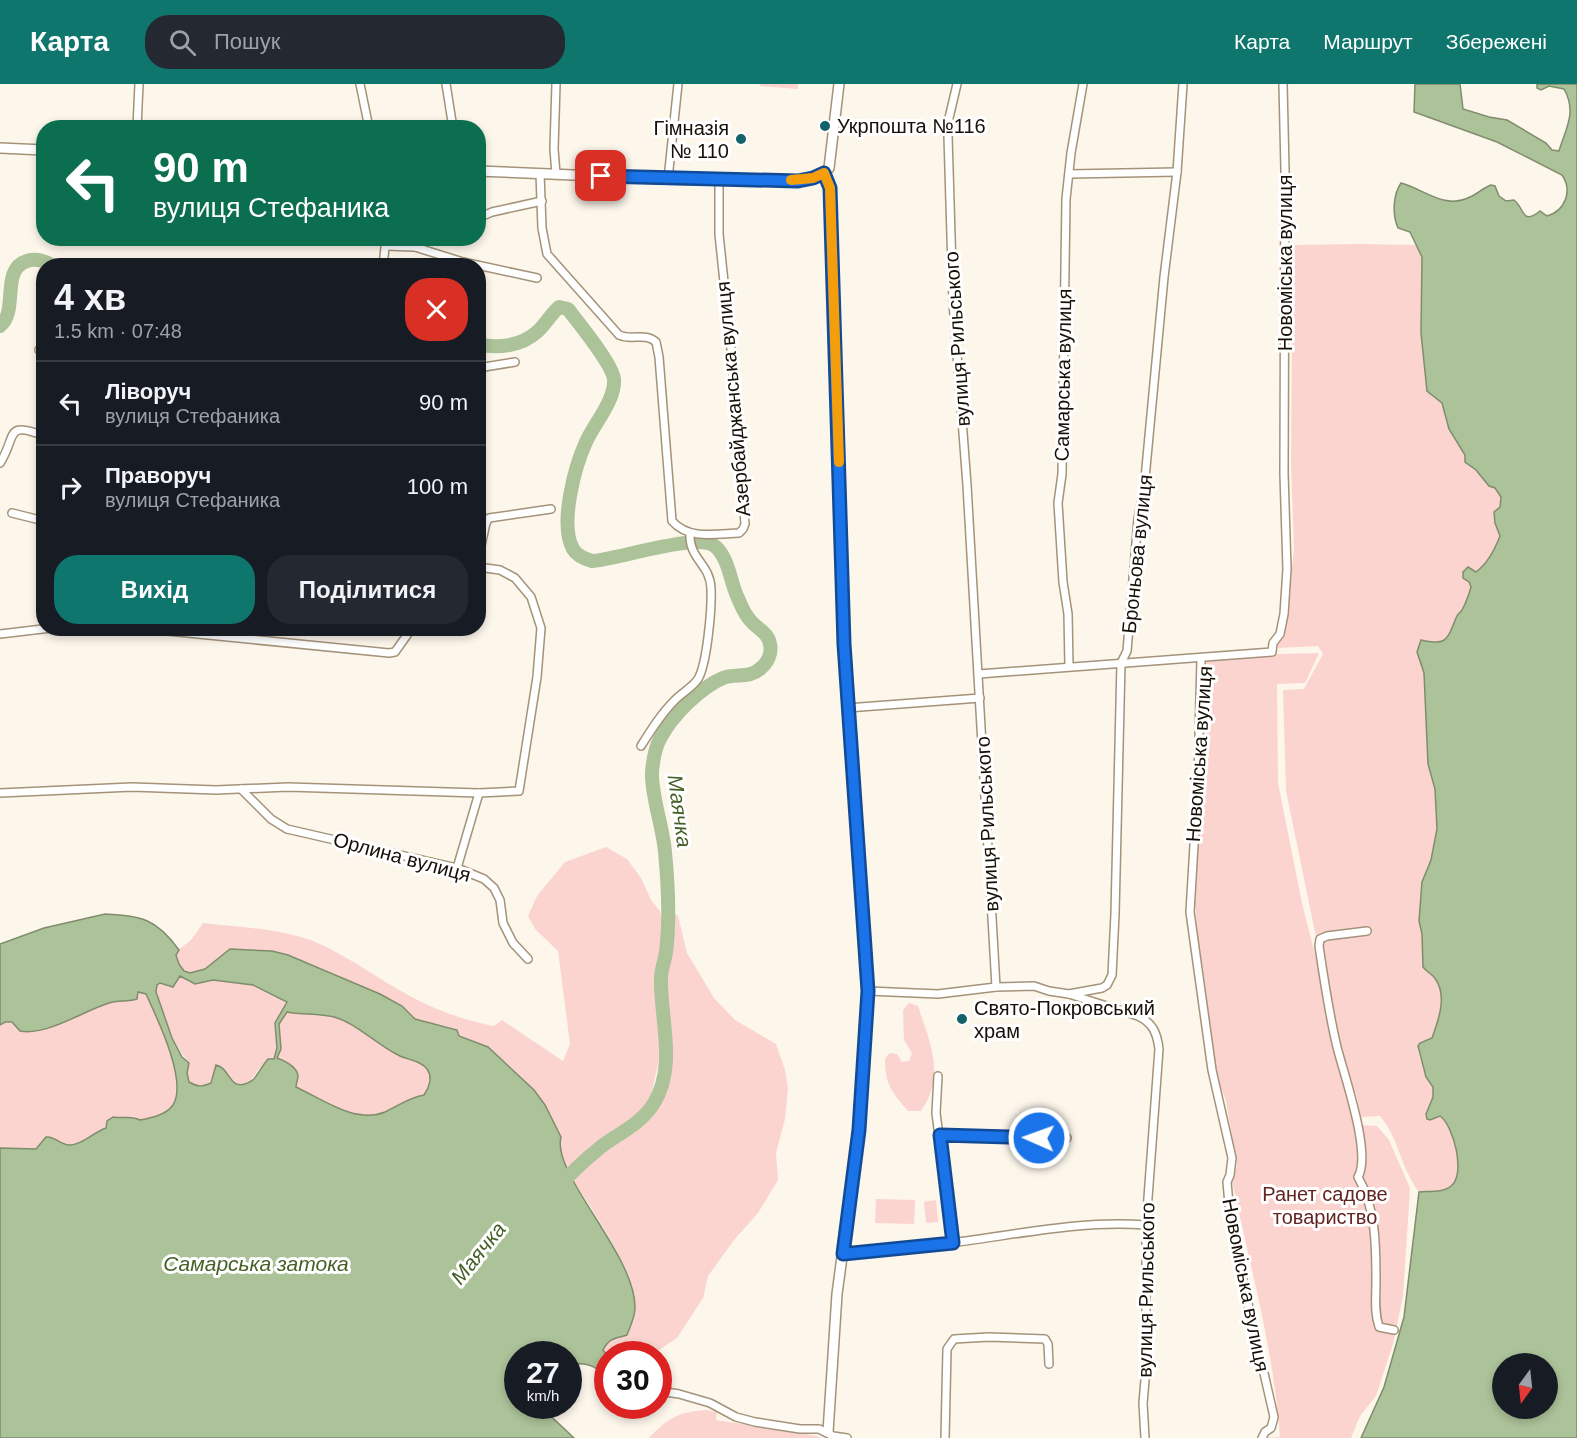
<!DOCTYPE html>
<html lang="uk">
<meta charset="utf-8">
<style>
body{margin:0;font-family:Arial,sans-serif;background:#242831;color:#f1f3f6;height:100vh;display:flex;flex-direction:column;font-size:22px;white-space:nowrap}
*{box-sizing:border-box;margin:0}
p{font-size:20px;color:#9ea1a6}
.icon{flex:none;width:33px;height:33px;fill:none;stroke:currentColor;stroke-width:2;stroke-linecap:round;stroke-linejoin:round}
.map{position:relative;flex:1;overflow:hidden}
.sheet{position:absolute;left:36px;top:174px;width:450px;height:378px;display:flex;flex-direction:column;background:#171b24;border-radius:24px;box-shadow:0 3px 9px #0003}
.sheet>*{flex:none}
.hud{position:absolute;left:36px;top:36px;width:450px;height:126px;border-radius:24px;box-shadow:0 3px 9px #0003;background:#0b6e4f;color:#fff;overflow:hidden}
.needle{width:39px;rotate:195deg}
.controls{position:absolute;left:1492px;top:1269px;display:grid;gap:12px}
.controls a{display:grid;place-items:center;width:66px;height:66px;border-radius:50%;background:#171b24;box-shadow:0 3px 9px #0003;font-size:30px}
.speed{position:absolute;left:504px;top:1257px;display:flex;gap:12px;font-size:30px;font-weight:700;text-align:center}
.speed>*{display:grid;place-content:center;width:78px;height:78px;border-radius:50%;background:#171b24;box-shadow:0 3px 9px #0003;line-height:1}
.speed small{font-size:15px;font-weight:400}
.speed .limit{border:9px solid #d22;background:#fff;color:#111}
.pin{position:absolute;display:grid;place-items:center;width:51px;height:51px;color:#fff;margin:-26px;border-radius:12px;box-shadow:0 3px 9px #0006}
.me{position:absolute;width:66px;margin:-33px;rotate:272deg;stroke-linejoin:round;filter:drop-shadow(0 0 4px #0008)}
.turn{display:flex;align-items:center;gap:21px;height:126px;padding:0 18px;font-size:27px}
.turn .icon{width:78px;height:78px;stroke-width:2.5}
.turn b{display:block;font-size:42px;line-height:51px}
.round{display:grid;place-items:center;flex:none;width:63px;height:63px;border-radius:24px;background:#242831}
.summary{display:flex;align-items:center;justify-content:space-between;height:102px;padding:0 18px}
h1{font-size:36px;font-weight:800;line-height:45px}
.button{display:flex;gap:12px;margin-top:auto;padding:12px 18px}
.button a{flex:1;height:69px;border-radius:24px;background:#0f766e;color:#fff;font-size:24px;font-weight:800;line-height:69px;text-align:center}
.button a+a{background:#242831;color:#f1f3f6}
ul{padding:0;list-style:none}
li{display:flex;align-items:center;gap:18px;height:84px;padding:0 18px;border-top:2px solid #363941}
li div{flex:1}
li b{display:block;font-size:22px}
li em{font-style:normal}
header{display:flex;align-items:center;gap:36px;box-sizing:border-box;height:84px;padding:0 30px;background:#0f766e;color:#fff}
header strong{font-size:28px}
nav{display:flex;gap:33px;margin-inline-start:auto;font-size:21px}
.search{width:420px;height:54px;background:#242831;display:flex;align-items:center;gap:15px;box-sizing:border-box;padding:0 21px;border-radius:24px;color:#9ea1a6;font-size:22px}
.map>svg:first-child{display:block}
.green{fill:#fbd4cf}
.water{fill:#acc299;stroke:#7f8d6d;stroke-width:1.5;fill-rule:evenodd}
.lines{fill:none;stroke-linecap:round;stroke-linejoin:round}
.river{stroke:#acc299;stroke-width:14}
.street-casing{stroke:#a49379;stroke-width:10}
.secondary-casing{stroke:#a49379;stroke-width:12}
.street{stroke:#fff;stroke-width:7}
.secondary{stroke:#fff;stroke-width:9}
.route-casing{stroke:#114b97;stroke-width:15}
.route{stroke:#1a73e8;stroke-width:10}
.slow{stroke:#f59e0b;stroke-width:10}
.poi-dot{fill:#13616b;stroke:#fff;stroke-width:2}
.labels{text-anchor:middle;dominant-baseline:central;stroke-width:6;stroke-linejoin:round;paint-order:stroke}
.poi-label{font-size:20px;fill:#161007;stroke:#fff;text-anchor:start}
.street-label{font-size:20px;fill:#161007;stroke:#fff}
.park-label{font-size:20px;fill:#632521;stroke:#fff}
.water-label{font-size:21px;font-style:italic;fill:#456026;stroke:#fff}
</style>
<header>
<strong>Карта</strong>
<div class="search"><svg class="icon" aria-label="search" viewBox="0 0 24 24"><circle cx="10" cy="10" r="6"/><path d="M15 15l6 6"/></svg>Пошук</div>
<nav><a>Карта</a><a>Маршрут</a><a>Збережені</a></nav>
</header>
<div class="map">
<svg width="1577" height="1354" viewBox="0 0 1577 1354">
<rect width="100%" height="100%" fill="#fdf6eb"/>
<g class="green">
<polygon points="760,0 798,0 798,5 760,2"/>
<path d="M1360 160 1416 161 1423 173 1421 249 1427 307 1442 319 1449 345 1465 371V378L1476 386 1489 402 1495 404 1501 413 1495 439 1500 452 1495 466 1469 498 1471 503 1463 525 1456 532 1454 544 1444 556 1436 560 1421 556 1417 568 1424 589 1428 680 1435 705 1437 745 1431 776 1426 785 1419 837 1422 850 1423 883C1426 887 1430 889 1434 893 1448 910 1439 935 1432 954L1420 959 1418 967 1426 993 1433 1003V1013L1426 1030 1430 1036 1440 1032C1453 1042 1466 1091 1451 1102 1443 1109 1429 1107 1419 1108 1401 1085 1399 1054 1380 1032L1361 1033 1356 1009 1352 1008 1348 993 1315 848 1286 707 1283 606 1304 605 1323 570 1318 562 1278 564 1277 559 1286 537 1294 465 1291 378 1292 251 1289 208 1293 201V161Z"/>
<path d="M1319 569 1305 599 1277 600 1278 699 1302 819 1358 1041 1377 1042 1389 1056 1410 1104 1403 1212 1393 1260 1376 1312 1360 1332 1351 1354H1265L1280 1353C1274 1267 1250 1181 1232 1097L1237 1082 1226 1017 1216 990 1209 947 1198 859 1195 818 1206 572Z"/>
<path d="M606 763 627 775 641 794 651 816 660 827 663 840 662 872 654 892 662 962 651 1012 642 1029 629 1035 585 1074 567 1083 563 1079 559 1058 534 1006 488 963 459 951 446 942 428 940 415 935 402 922 379 909 309 879 272 867 230 865C220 874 189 902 179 881 177 877 176 871 178 867 180 863 185 861 189 858 194 853 199 845 203 839 242 844 284 844 320 860 351 874 378 895 408 911 435 926 463 936 494 942L502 936 563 977 570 960 558 867 535 845 528 832 537 812 565 778Z"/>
<path d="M671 827 678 832 687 869 714 914 735 936 776 960 785 986 788 1004 785 1035 776 1069 778 1096 758 1129 734 1156 708 1192 703 1214 677 1254 653 1270 607 1271 603 1266C611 1251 614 1256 627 1251 630 1242 635 1233 635 1224 635 1185 594 1130 574 1097L583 1084 612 1060 648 1034 658 1024 664 1011 672 954 665 912 672 844Z"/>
<path d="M180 892 190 898 203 899 213 896 253 901 287 918C284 925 278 931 276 938 273 947 278 957 277 966 275 978 266 977 259 985 253 992 251 1002 239 1001 227 999 228 983 216 981L211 999C202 1003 198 1003 189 998L187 989 189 979C172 958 163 934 156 908L157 901 160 899 169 903 176 901Z"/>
<path d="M141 907 146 910C157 934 188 997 173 1021 166 1031 150 1034 140 1037 120 1025 95 1054 76 1060 62 1064 58 1052 45 1054L36 1065 0 1064V941C11 934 25 943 37 947L110 918 133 916Z"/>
<path d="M909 919 918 922C930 959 946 991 921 1027H908C892 1008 885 1001 885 975L890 969 897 970 902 978 909 977 912 969 904 956 903 926Z"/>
<path d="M287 928C302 931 318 929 333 933 358 939 376 960 398 971 407 976 420 976 427 985 433 993 429 1004 424 1011 410 1013 398 1022 385 1028 355 1040 322 1015 296 1003V997L277 974 281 965 279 940Z"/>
<polygon points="876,1115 915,1116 914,1140 875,1139"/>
<polygon points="936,1116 938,1138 926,1139 924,1118"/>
<path d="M707 1326 717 1328 716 1336 817 1352 820 1354H649C668 1334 678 1328 707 1326Z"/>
</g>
<g class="water">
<path d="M1415 0H1460L1463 25 1489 33 1507 36 1546 59 1552 66 1559 67C1566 44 1577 28 1564 5L1549 2 1541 6 1537 4V0H1577V1354H1361L1384 1303 1404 1233 1419 1108C1429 1107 1443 1109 1451 1102 1466 1091 1454 1042 1440 1032L1430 1036 1427 1035 1426 1030 1433 1013V1003L1426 993 1418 962 1420 959 1432 954C1439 935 1448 910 1434 893 1430 889 1426 887 1423 883L1422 850 1419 837 1422 798 1431 776 1437 745 1435 705 1428 680 1424 589 1417 568 1421 556C1447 562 1447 556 1456 534 1458 529 1459 530 1462 526 1466 519 1469 510 1471 503L1469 498 1463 494V488L1468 483 1476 488C1487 480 1495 465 1500 452L1495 439 1494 428 1500 423 1501 413 1495 404 1489 402 1476 386 1465 378V371L1449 345 1442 319 1427 307 1421 249 1422 173 1410 148 1398 144C1392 130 1393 111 1401 99 1424 105 1444 126 1470 113 1477 110 1483 104 1491 101L1495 102 1499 112 1506 117 1514 116C1525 124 1521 142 1540 127L1547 132C1565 127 1573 107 1562 91L1497 58 1414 28ZM1503 1280H1548V1324H1503Z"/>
<path d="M105 830C141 832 156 834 179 866L176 871 179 880 184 887 190 889 205 885 230 865 272 867 288 871 380 910 402 922 415 935 457 946 459 952 488 963 534 1006 545 1021 561 1053C551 1090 636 1171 635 1224 635 1233 630 1243 627 1251 615 1255 610 1253 603 1266L607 1271V1302L601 1304 598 1302 597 1285C588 1279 578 1279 569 1281L568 1270H518V1322H540L574 1354H0V1064L36 1065 46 1053C55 1052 61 1061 69 1061 82 1061 94 1048 106 1044L107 1037 113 1033C123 1035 131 1031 140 1036 151 1034 166 1031 173 1021 188 997 157 934 146 910L138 908 137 915C128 918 118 916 109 919 83 927 47 952 20 947L12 938H5L0 941V860L44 844ZM180 892 195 900 213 896 253 901 287 918 275 939 277 964 274 975H268C263 981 259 988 254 995 251 997 249 999 245 1000 229 1005 230 984 216 981L211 999C202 1003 198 1003 189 998L187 989 189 979 182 973 172 954 156 908 157 901 160 899 173 903ZM287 928C303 931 318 929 334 933 356 939 376 960 398 971 407 976 420 976 427 985 433 993 429 1004 424 1011 410 1013 398 1022 385 1028 355 1040 322 1015 296 1003 296 999 298 996 298 992 297 982 285 977 277 974L281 965 279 940Z"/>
</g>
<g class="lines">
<g class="river">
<path d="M0 242C19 227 0 185 27 177 37 174 45 177 54 182"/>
<path d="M478 260C498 265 521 262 537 248 545 241 551 230 559 223L568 225C579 240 612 279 614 295 616 315 594 340 586 358 575 382 559 440 573 465 577 472 585 475 592 477 617 476 699 447 716 463 729 476 730 496 737 512 741 521 744 530 750 536 757 545 768 548 770 560 772 569 768 578 761 584 750 595 735 589 723 594 701 603 672 632 661 653 655 663 653 676 652 688 651 711 663 743 665 768 668 799 670 837 666 868 665 876 661 885 661 894 660 935 677 981 654 1019 642 1039 620 1049 602 1062 587 1074 572 1087 559 1103"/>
</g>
<defs>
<g id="street">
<polyline points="360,0 369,44"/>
<polyline points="446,0 453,44"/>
<polyline points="957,0 949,34 948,52 953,218 967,401 996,903"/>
<polyline points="137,44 139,0"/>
<path d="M540 89 542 144 547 170 619 251C632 257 645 248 656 258L659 273 672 437C689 456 715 450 739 449L743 445 745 440 734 294 719 150V95"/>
<polyline points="556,90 554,65 556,0"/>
<polyline points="1069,90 1177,88"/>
<polyline points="668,95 678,0"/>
<polyline points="478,134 492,128 542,117"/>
<polyline points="386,162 415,163 435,154"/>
<polyline points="415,163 463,178 537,194"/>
<polyline points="383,182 386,154"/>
<polyline points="39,266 44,267"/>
<polyline points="478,284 515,278"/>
<path d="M0 379C17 353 4 336 44 352"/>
<polyline points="12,429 44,437"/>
<polyline points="478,475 486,439 489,434 551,425"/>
<polyline points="137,544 389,569 395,568 412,544"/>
<polyline points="0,550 51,544"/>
<polyline points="1201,574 1198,694 1190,828 1212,986 1232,1074 1230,1091 1227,1098 1229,1120 1244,1202 1274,1333 1271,1344 1265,1348 1262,1354"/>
<polyline points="1069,582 1068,530 1063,498 1058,419 1062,390 1066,115 1071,69 1083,0"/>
<polyline points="979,590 1272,568 1273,559 1280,550 1284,530 1287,485 1284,390 1285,86 1283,0"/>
<polyline points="847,624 980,614"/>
<path d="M641 662C651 646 661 630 674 617 681 609 692 604 698 595 707 580 712 524 711 504 710 480 689 475 690 450"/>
<polyline points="241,705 271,735 287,745 457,784 484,795 494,804 500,816 503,839 513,859 528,875"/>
<polyline points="0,709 132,703 216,706 288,703 479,709 519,707 537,593 541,544 531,513 515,494 500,486 478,483"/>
<polyline points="457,784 479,709"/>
<path d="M1367 847 1327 852 1320 855 1319 862C1324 896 1329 930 1337 963 1344 991 1372 1070 1358 1093 1376 1124 1376 1162 1376 1197 1376 1213 1374 1228 1379 1243L1394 1246"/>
<path d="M868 907 938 910 996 903 1034 902 1049 907 1069 910 1138 932C1153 939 1157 949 1159 965L1146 1141V1285L1143 1319 1145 1354"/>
<polyline points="1069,910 1102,904 1107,901 1112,891 1115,830 1121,579 1127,567 1138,435 1144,405 1164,193 1177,88 1183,0"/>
<polyline points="938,992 936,1029 953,1159"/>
<polyline points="940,1051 1067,1054"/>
<path d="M843 1170C882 1166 920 1163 958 1158 1020 1150 1083 1136 1146 1141"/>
<polyline points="659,1307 679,1310 710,1319 736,1333 755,1338 800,1345 819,1345 833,1352 847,1354"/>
<polyline points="945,1354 947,1265 954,1255 989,1253 1045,1255 1048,1260 1049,1280"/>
</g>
<g id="secondary">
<polyline points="0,64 44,66"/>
<path d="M478 87 668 95 798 97C810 94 820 93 829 84L839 0"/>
<polyline points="824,89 830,104 844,559 868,907 859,1046 837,1210 828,1348"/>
</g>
</defs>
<use href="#street" class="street-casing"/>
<use href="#secondary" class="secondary-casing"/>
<use href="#street" class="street"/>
<use href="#secondary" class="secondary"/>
</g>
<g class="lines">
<defs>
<polyline id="route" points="601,92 798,97 813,94 824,89 830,104 844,560 868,907 859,1046 843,1170 953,1159 940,1051 1039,1054"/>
</defs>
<use href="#route" class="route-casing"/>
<use href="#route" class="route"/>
<polyline class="slow" points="791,96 813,94 824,89 830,104 839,378"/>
</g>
<g class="poi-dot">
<circle cx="825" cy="42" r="6"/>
<circle cx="741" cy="55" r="6"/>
<circle cx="962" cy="935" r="6"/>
</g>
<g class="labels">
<g class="poi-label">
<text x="837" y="42">Укрпошта №116</text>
<text x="729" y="44" text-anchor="end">Гімназія<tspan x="729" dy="23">№ 110</tspan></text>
<text x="974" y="924">Свято-Покровський<tspan x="974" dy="23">храм</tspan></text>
</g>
<g class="street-label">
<text transform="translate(1285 179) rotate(-90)">Новоміська вулиця</text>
<text transform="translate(957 255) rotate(-94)">вулиця Рильського</text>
<text transform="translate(1063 291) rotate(-89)">Самарська вулиця</text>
<text transform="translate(733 315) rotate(-95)">Азербайджанська вулиця</text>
<text transform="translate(1137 470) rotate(-84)">Броньова вулиця</text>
<text transform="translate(1199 670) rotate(-86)">Новоміська вулиця</text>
<text transform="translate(987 740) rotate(-93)">вулиця Рильського</text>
<text transform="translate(402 773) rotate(15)">Орлина вулиця</text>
<text transform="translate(1246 1201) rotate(79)">Новоміська вулиця</text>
<text transform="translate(1146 1206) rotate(-89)">вулиця Рильського</text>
</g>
<g class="park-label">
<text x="1325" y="1110">Ранет садове<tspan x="1325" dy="23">товариство</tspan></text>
</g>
<g class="water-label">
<text transform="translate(680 727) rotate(82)">Маячка</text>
<text transform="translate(478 1169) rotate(-51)">Маячка</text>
<text x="256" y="1179">Самарська затока</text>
</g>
</g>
</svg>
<div class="controls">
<a><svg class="needle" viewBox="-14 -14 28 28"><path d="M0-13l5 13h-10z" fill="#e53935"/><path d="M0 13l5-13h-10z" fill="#9ea1a6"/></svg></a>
</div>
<div class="speed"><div>27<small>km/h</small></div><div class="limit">30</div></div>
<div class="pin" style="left:601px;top:92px;background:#d93025"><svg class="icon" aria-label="arrive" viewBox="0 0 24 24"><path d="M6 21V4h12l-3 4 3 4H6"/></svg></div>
<svg class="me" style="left:1039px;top:1054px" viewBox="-20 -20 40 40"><circle r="17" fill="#1a73e8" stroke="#fff" stroke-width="3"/><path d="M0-11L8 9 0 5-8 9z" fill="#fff"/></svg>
<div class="hud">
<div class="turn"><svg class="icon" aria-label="left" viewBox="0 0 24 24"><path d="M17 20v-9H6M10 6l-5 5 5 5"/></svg><div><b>90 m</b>вулиця Стефаника</div></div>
</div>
<section class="sheet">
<div class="summary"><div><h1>4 хв</h1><p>1.5 km · 07:48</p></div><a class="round" style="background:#d93025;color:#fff"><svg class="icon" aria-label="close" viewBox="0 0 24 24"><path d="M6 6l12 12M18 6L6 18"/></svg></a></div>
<ul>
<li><svg class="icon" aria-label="left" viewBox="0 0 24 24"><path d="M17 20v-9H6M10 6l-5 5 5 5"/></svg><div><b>Ліворуч</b><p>вулиця Стефаника</p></div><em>90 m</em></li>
<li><svg class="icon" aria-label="right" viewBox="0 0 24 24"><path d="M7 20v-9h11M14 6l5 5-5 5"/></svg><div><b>Праворуч</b><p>вулиця Стефаника</p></div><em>100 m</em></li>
</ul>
<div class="button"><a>Вихід</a><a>Поділитися</a></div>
</section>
</div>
